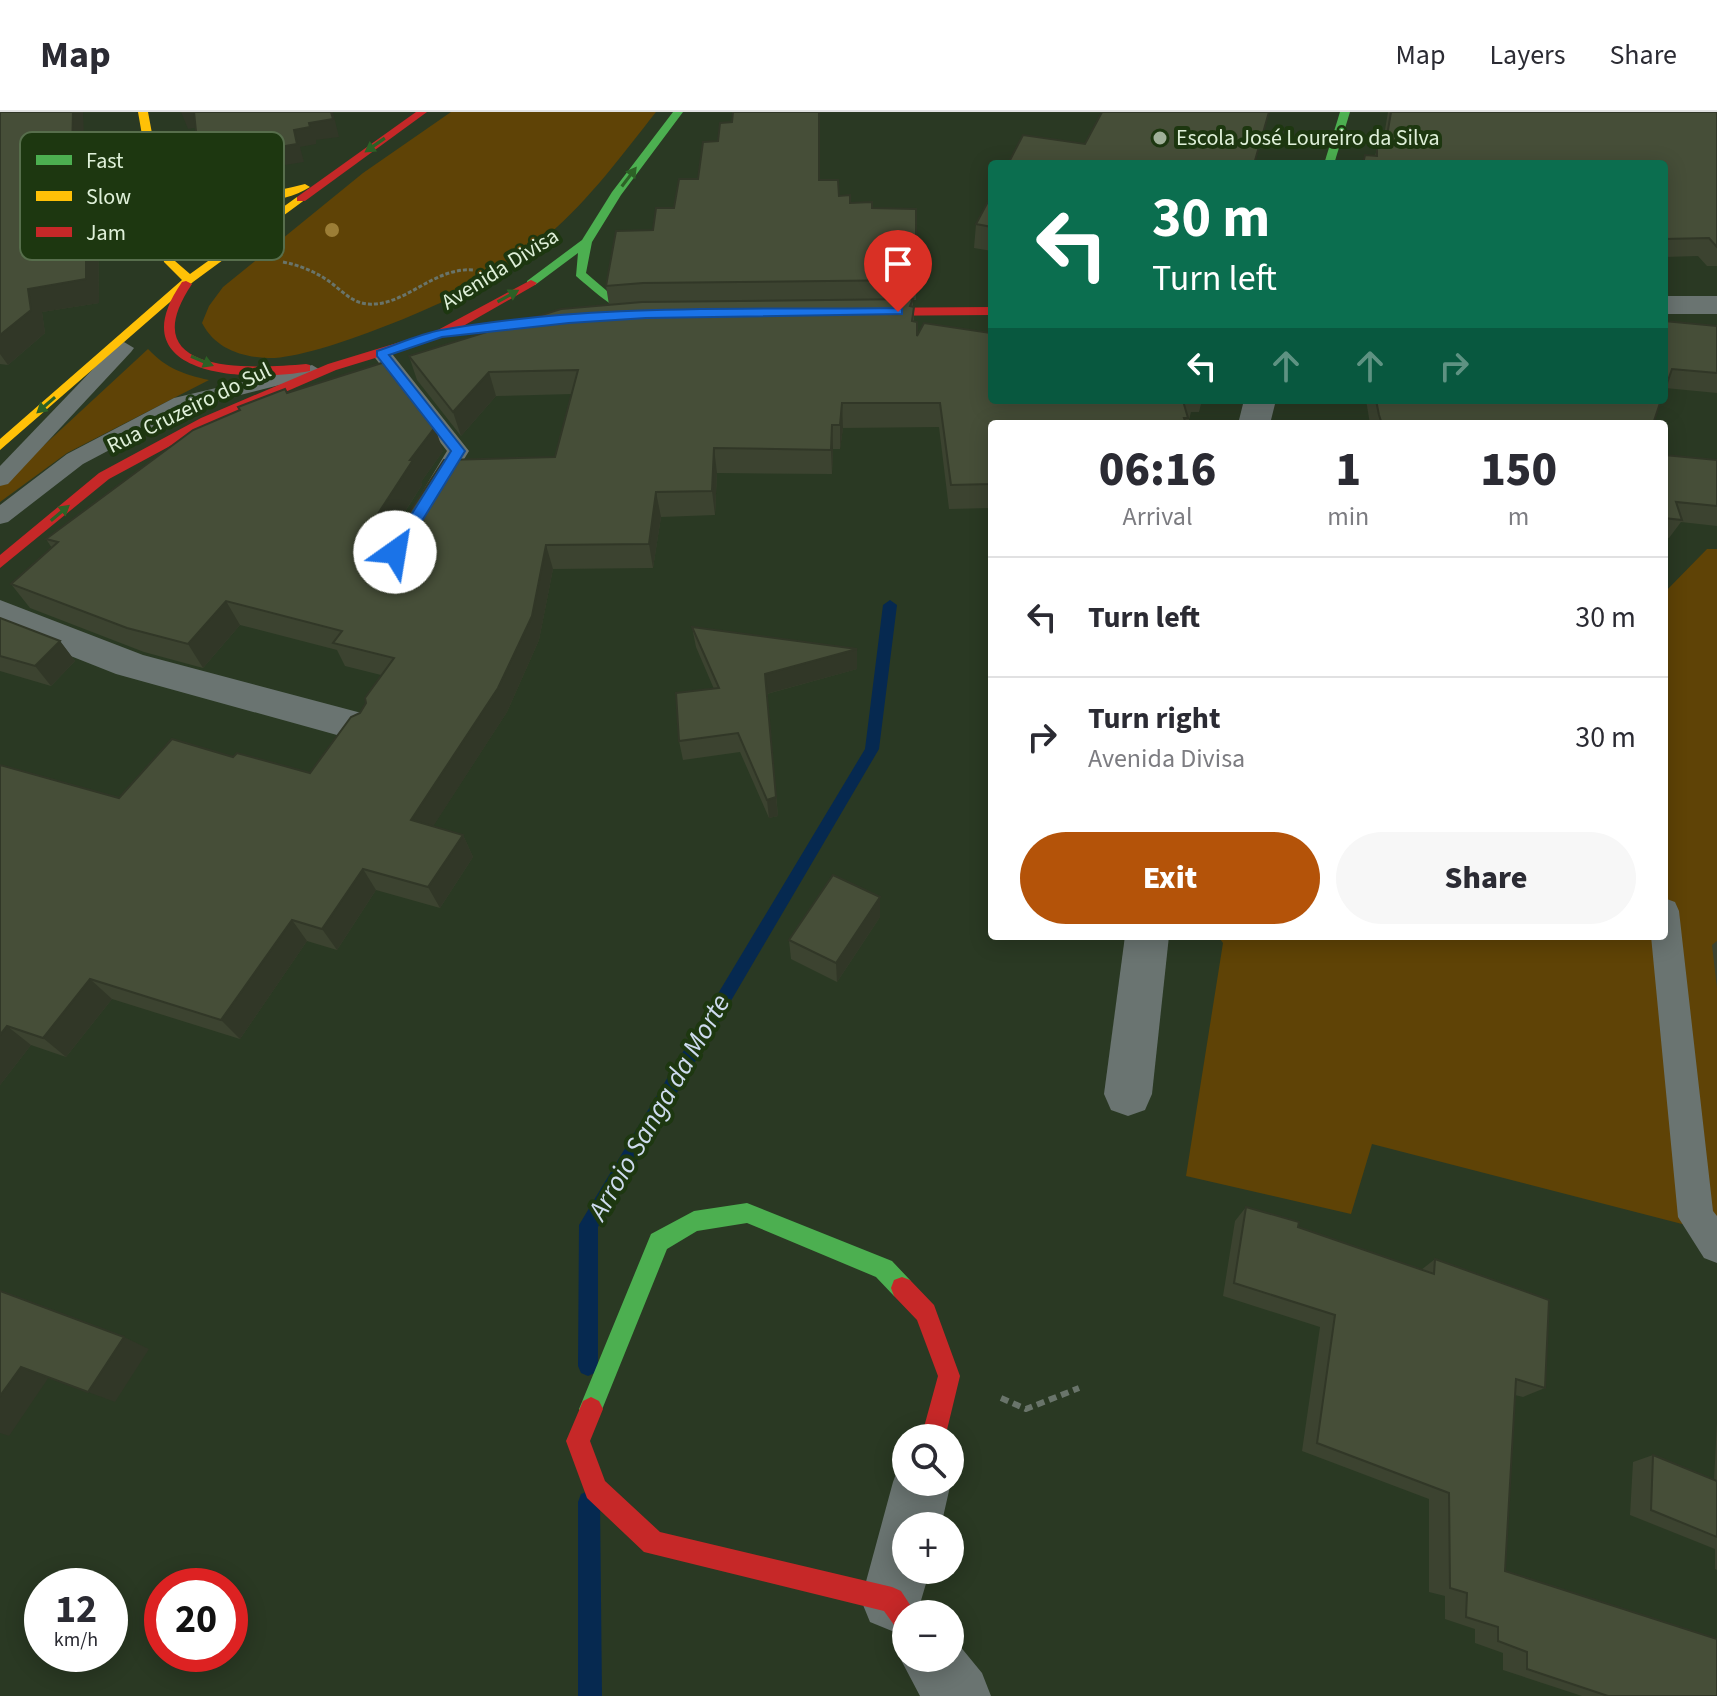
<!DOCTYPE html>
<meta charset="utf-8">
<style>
body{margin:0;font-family:"Source Sans 3",sans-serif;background:#f7f7f7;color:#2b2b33;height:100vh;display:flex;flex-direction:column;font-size:30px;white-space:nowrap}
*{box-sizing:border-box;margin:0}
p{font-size:26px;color:#7c7c81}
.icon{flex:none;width:44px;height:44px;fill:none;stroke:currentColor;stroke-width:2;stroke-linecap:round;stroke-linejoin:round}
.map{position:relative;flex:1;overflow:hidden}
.drawer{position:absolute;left:988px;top:308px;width:680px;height:520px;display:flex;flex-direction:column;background:#fff;border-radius:8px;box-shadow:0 4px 20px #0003}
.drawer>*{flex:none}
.top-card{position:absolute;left:988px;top:48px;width:680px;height:244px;border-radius:8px;box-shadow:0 4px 20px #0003;background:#0b6e4f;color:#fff;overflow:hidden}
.tools{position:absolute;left:892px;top:1312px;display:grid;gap:16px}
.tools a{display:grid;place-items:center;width:72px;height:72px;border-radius:50%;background:#fff;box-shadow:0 4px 20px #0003;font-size:40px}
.speed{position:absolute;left:24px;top:1456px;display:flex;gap:16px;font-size:40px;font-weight:700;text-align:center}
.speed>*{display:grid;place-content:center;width:104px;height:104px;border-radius:50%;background:#fff;box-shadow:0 4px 20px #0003;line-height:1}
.speed small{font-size:20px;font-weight:400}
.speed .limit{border:12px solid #d22;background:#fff;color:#111}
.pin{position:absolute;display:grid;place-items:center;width:68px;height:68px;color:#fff;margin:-82px -34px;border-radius:50% 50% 50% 0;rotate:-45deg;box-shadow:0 0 8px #0007}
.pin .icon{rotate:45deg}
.me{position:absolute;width:88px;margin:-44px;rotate:32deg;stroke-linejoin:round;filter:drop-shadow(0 0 6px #0008)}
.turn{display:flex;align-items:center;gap:28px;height:168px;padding:0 32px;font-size:36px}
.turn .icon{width:104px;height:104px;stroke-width:2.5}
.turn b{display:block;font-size:56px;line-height:68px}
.lanes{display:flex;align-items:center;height:76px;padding:0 32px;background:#0003;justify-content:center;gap:40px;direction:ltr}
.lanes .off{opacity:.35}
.eta{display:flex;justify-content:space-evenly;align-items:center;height:136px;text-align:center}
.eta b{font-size:48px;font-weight:800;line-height:56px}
.cta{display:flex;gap:16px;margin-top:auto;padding:16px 32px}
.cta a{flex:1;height:92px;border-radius:48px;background:#b45309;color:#fff;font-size:32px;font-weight:800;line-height:92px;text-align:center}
.cta a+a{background:#f7f7f7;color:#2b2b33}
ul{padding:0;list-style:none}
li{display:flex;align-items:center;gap:24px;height:120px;padding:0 32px;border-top:2px solid #e1e1e2}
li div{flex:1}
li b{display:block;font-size:30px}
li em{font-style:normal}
header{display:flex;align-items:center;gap:48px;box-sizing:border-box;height:112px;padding:0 40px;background:#fff;border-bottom:2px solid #e1e1e2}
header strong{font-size:38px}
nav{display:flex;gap:44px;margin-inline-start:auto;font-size:28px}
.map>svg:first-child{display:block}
.green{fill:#5f4306}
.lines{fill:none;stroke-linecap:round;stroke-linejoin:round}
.stream{fill:#062950;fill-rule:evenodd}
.path-far1{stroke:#69746a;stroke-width:3;stroke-dasharray:4 2;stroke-linecap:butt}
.path{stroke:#69746a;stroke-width:6;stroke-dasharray:8 5;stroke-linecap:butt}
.lane{fill:#6a7471;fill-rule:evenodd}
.street{fill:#6a7471;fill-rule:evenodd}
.fast{fill:#4caf50;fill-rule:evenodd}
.slow{fill:#ffc107;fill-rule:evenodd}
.jam{fill:#c62828;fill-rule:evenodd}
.tree{fill:#9c7e36}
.wall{fill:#3c4330}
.shaded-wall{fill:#313727}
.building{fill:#464e38;stroke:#313727;stroke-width:2}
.oneway{fill:#2d6126}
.route{fill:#1a73e8;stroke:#114b97;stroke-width:2}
.poi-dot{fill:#a0b099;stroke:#1d3710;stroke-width:3}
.labels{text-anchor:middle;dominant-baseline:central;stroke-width:8;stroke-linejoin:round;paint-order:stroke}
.far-poi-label{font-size:22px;fill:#dff0d9;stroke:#1d3710;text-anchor:start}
.far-street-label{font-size:22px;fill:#dff0d9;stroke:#1d3710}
.water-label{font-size:28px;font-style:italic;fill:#cedbee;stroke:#1d3710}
.key{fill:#1d3710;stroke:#576e4c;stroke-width:2}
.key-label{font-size:22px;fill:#dff0d9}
</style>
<header>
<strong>Map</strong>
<nav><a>Map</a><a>Layers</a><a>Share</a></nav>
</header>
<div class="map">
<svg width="1717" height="1584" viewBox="0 0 1717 1584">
<rect width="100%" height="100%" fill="#2a3923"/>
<g class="green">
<path d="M451 0H656C622 43 590 87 548 123 531 137 512 151 494 163 454 189 314 248 268 246 240 245 215 236 202 211L209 194 223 175 363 61Z"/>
<path d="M148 237C167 257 183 262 209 268L67 341 0 390V374Z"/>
<polygon points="1707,437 1717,437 1717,1121 1372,1032 1351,1102 1186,1064 1223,831 1218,824 1664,824 1664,481"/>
</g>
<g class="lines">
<g class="stream">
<polygon points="890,488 897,493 879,637 598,1115 598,1254 595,1261 588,1264 581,1261 578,1254 579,1113 865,637 883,493"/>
<polygon points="589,1379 597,1382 600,1390 602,1584 578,1584 578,1390 581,1382"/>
</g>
<path class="path-far1" d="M283 150C298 153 311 158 324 166 338 174 349 190 367 192 405 195 433 155 473 158"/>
<polyline class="path" points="1001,1286 1026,1297 1079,1276"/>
<g class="lane">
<polygon points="124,230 134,236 131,240 8,372 0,374 0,354 117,232"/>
<polygon points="382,236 389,238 469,339 440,387 424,387 421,382 447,339 372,242"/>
<polygon points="312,253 322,259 319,263 189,296 83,352 8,410 0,412 0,393 67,342 174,286"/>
<polygon points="1664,786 1675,790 1679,799 1713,1099 1717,1104 1717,1151 1704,1146 1678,1105 1651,824 1664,824"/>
</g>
<g class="street">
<rect x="1664" y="184" width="53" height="18"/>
<polygon points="1244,288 1276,288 1270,312 1238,312"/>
<polygon points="0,488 143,543 369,603 375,613 369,623 355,628 116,562 0,516"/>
<polygon points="1125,824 1169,824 1152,982 1145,998 1128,1004 1111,998 1104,982"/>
<polygon points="906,1347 906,1370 950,1370 950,1367 951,1370 941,1414 906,1414 906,1458 930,1458 917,1502 906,1502 906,1513 892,1519 870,1510 861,1488 893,1370 901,1349"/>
<polygon points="950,1522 982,1561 991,1584 920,1584 900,1546 906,1532 906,1546 950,1546"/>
</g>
<g class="fast">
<path d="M673 0H683L621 83 592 130 586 161 614 185 650 199V205C623 207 596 181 576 164L578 141 535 173H527V169L582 128 612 80Z"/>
<polygon points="1340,0 1350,0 1334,52 1324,52"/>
<polygon points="747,1091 892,1149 910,1168 913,1176 910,1184 902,1187 894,1184 876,1165 747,1111 697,1119 667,1137 599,1305 591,1309 583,1305 579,1297 651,1122 694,1099"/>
</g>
<path class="slow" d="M138 0H148L160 64C209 89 253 86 305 72L310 75C273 99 200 93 161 73L175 149 190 162 297 85 306 87 193 170 0 338V327L182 168 164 150Z"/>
<g class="jam">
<polygon points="416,0 427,0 305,89 297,89 297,85"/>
<polygon points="531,168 537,171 535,173 444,225 336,258 211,312 109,367 0,456 0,443 99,361 201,306 328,252 436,219"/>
<path d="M186 169 192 172C130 264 251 257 306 252L310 253V259C248 271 116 265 182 170Z"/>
<polygon points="992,195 992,203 854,204 848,200 854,196"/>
<polygon points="902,1165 910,1168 934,1193 960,1264 945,1326 921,1326 938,1264 917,1208 894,1184 891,1176 894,1168"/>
<polygon points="591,1285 599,1289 603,1297 590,1329 605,1369 660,1420 892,1475 901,1479 916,1502 906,1502 906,1521 897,1517 884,1499 644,1440 587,1386 566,1329 583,1289"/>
</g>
</g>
<circle class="tree" cx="332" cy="118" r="7"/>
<g class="wall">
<polygon points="0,0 84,23 83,83 92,101 92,105 98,115 99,191 42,200 45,221 8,253 0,252"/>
<polygon points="1388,0 1717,0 1717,154 1707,154 1698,144 1664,145 1664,52 1362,52 1365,43 1375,44 1377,36 1382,36"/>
<polygon points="819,68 850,91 872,96 916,168 916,188 913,188 913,194 914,195 914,209 917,224 992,288 1202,288 1199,300 1191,300 1188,312 992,312 992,396 949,397 939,315 843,316 840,337 833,337 832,362 717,361 715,403 661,405 653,456 553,457 539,528 507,600 433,714 463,723 473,745 440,796 376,778 337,838 307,829 240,927 112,887 66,945 31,933 0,973 0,653 119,686 233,645 310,661 360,601 381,563 345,554 337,538 240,513 203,556 144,540 30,496 11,472 52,436 46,427 239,298 238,295 287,281 443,339 421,370 422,373 389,425 393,425 555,345 572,282 496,284 461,324 417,268 409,244 609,193 606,174 653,118 674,96"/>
<polygon points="992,82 992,139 974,136 976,112"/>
<polygon points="1664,209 1717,214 1717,281 1665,276"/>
<polygon points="1366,288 1661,288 1653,312 1370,312"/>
<polygon points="1664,343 1717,348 1717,414 1681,410 1669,426 1664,425"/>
<polygon points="0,506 60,529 75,549 51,574 0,559"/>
<polygon points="692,515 857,557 767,582 778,704 769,706 740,640 683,648 679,629 714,577 696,535"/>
<polygon points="880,805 837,870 791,847 789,828"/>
<polygon points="1717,829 1717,876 1712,833"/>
<polygon points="1246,1095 1298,1115 1421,1158 1435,1147 1545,1276 1523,1285 1515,1283 1505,1459 1717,1584 1582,1584 1503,1558 1503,1541 1475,1531 1475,1517 1445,1507 1445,1484 1429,1480 1429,1387 1302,1339 1320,1215 1223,1184 1235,1109"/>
<polygon points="1717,1310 1717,1458 1715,1457 1715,1437 1630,1403 1633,1350 1653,1343 1714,1368"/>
</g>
<g class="shaded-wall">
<polygon points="73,0 83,0 84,23 83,83 92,101 92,105 98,115 99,191 42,200 45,221 8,253 0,242 0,223 28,177 71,79"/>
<polygon points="181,0 195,0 201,15 188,17"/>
<polygon points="331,0 333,0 339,25 316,28 316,32 300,35 304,50 222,63 215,46 294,18"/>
<polygon points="211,27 218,44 205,46 197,29"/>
<polygon points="489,260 496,284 461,324 453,300"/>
<polygon points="842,291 843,316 840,337 840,313"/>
<polygon points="832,313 833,337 832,362 831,338"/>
<polygon points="435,315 443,339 421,370 422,373 380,438 370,414 410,348"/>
<polygon points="714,336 717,361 715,403 712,379"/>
<polygon points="656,380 661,405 653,456 649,432"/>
<polygon points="546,433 553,457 539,528 507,600 423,730 411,708"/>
<polygon points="226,489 240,513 203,556 188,532"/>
<polygon points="60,529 75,549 51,574 35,554"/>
<polygon points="857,537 857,557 766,582 765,562"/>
<polygon points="776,685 778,704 769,706 767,688"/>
<polygon points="463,723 473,745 440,796 428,775"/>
<polygon points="363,757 376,778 337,838 322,817"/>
<polygon points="880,785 880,805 837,870 836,851"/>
<polygon points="292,808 307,829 240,927 221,908"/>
<polygon points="90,867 112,887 66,945 43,926"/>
<polygon points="7,914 31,933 0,973 0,923"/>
<polygon points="124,1225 149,1237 115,1290 88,1280"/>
<polygon points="21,1255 49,1265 9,1324 0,1321 0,1284"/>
</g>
<g class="building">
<polygon points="0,0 73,0 71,79 80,78 80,93 86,92 86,167 28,177 31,198 0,223"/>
<polygon points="194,0 331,0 333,7 309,11 310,15 294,18 297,32 215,46 211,27 197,29"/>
<polygon points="733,0 819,0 819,68 838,68 839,84 850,83 850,91 872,90 872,96 916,97 916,168 643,171 606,174 616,119 653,118 656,96 674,96 679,67 698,67 703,30 718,29 720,11 732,10"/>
<polygon points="1102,0 1269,0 1254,52 1008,52 1023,23 1085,32"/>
<polygon points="1391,0 1717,0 1717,135 1709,126 1664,127 1664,52 1363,52 1365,43 1377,44 1377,36 1385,36"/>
<polygon points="992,82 992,115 976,112"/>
<polygon points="913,187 910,194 914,195 912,209 917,210 917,224 924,211 990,221 992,218 992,288 1194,288 1183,289 1188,306 1184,306 1186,312 992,312 992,372 951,373 940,291 842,291 840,313 832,313 831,338 714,336 712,379 656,380 649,432 546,433 532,504 498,576 411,708 463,723 428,775 363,757 322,817 292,808 221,908 90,867 43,926 7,914 0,923 0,653 119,686 172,627 233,645 237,641 310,661 351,605 360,601 366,591 365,586 394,546 333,531 342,519 226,489 188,532 127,516 11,472 58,430 46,427 193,318 240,298 238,295 285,277 287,281 385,250 435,315 410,348 413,348 370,414 377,425 393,425 444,348 555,345 578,258 489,260 453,300 409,244 561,197 642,190"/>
<polygon points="1664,209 1717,214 1717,261 1672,257 1664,280"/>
<polygon points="1376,288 1661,288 1653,312 1382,312 1379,303"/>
<polygon points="1664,343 1717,348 1717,394 1676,390 1682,408 1664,406"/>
<polygon points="0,506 60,529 35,554 0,544"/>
<polygon points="692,515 857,537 765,562 776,685 767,688 738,621 679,629 676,581 719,576"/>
<polygon points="833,763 880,785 836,851 789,828"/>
<polygon points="1246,1095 1299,1110 1298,1115 1434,1162 1435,1147 1549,1188 1545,1276 1516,1267 1505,1459 1717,1527 1717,1584 1608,1584 1527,1557 1527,1540 1498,1529 1498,1515 1466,1505 1467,1481 1450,1476 1449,1381 1317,1331 1335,1203 1234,1171"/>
<polygon points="0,1179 124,1225 88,1280 21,1255 0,1284"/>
<polygon points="1653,1343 1717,1369 1717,1425 1651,1398"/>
</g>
<defs><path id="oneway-solid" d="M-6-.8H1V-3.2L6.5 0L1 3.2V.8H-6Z" transform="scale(2)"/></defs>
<g class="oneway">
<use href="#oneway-solid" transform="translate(375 33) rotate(145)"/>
<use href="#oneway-solid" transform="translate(629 65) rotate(-53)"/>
<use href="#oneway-solid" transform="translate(508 184) rotate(-29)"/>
<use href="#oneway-solid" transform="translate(202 249) rotate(23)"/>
<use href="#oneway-solid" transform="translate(46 293) rotate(139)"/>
<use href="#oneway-solid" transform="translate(60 401) rotate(-40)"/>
</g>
<path class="route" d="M898 196 902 197V202L646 206 569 211 442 225 389 243 465 339 401 443H390L388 440 451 339 377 244V239C398 232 420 222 441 218 591 191 746 198 898 196Z"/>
<circle class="poi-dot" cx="1160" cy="26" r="8"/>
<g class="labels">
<g class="far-poi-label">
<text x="1176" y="26">Escola José Loureiro da Silva</text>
</g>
<g class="far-street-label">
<text transform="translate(500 157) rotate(-32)">Avenida Divisa</text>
<text transform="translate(189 296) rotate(-26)">Rua Cruzeiro do Sul</text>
</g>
<g class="water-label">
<text transform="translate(659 995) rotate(-60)">Arroio Sanga da Morte</text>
</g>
</g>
<rect x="20" y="20" width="264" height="128" rx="12" class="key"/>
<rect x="36" y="43" width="36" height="10" fill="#4caf50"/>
<rect x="36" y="79" width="36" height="10" fill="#ffc107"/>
<rect x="36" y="115" width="36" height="10" fill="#c62828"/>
<g class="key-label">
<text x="86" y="56">Fast</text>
<text x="86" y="92">Slow</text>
<text x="86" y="128">Jam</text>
</g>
</svg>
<div class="tools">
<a><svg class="icon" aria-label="search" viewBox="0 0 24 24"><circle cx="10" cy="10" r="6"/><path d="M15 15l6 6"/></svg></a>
<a>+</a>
<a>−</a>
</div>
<div class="speed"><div>12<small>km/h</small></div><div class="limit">20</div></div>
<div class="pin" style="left:898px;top:200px;background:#d93025"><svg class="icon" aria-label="arrive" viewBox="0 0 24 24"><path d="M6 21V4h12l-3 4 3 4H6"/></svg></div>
<svg class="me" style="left:395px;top:440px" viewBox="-20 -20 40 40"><circle r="19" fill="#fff"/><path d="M0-13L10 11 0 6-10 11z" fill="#1a73e8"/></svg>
<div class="top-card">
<div class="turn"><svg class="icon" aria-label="left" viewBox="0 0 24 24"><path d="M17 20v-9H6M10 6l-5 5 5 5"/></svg><div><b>30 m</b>Turn left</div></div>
<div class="lanes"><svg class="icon" aria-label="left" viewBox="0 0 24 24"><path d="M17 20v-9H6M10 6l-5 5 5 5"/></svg><svg class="icon off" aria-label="ahead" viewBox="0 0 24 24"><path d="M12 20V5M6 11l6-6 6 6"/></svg><svg class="icon off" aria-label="ahead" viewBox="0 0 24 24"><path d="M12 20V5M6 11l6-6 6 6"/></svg><svg class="icon off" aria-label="right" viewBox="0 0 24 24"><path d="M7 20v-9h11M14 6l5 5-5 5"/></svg></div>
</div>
<section class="drawer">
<div class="eta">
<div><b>06:16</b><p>Arrival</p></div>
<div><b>1</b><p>min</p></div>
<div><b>150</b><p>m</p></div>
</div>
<ul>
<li><svg class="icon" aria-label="left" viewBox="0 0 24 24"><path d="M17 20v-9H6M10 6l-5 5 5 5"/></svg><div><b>Turn left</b></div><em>30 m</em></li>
<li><svg class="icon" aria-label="right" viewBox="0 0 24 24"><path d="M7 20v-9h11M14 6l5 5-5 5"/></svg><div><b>Turn right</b><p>Avenida Divisa</p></div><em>30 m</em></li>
</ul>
<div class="cta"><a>Exit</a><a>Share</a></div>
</section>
</div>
